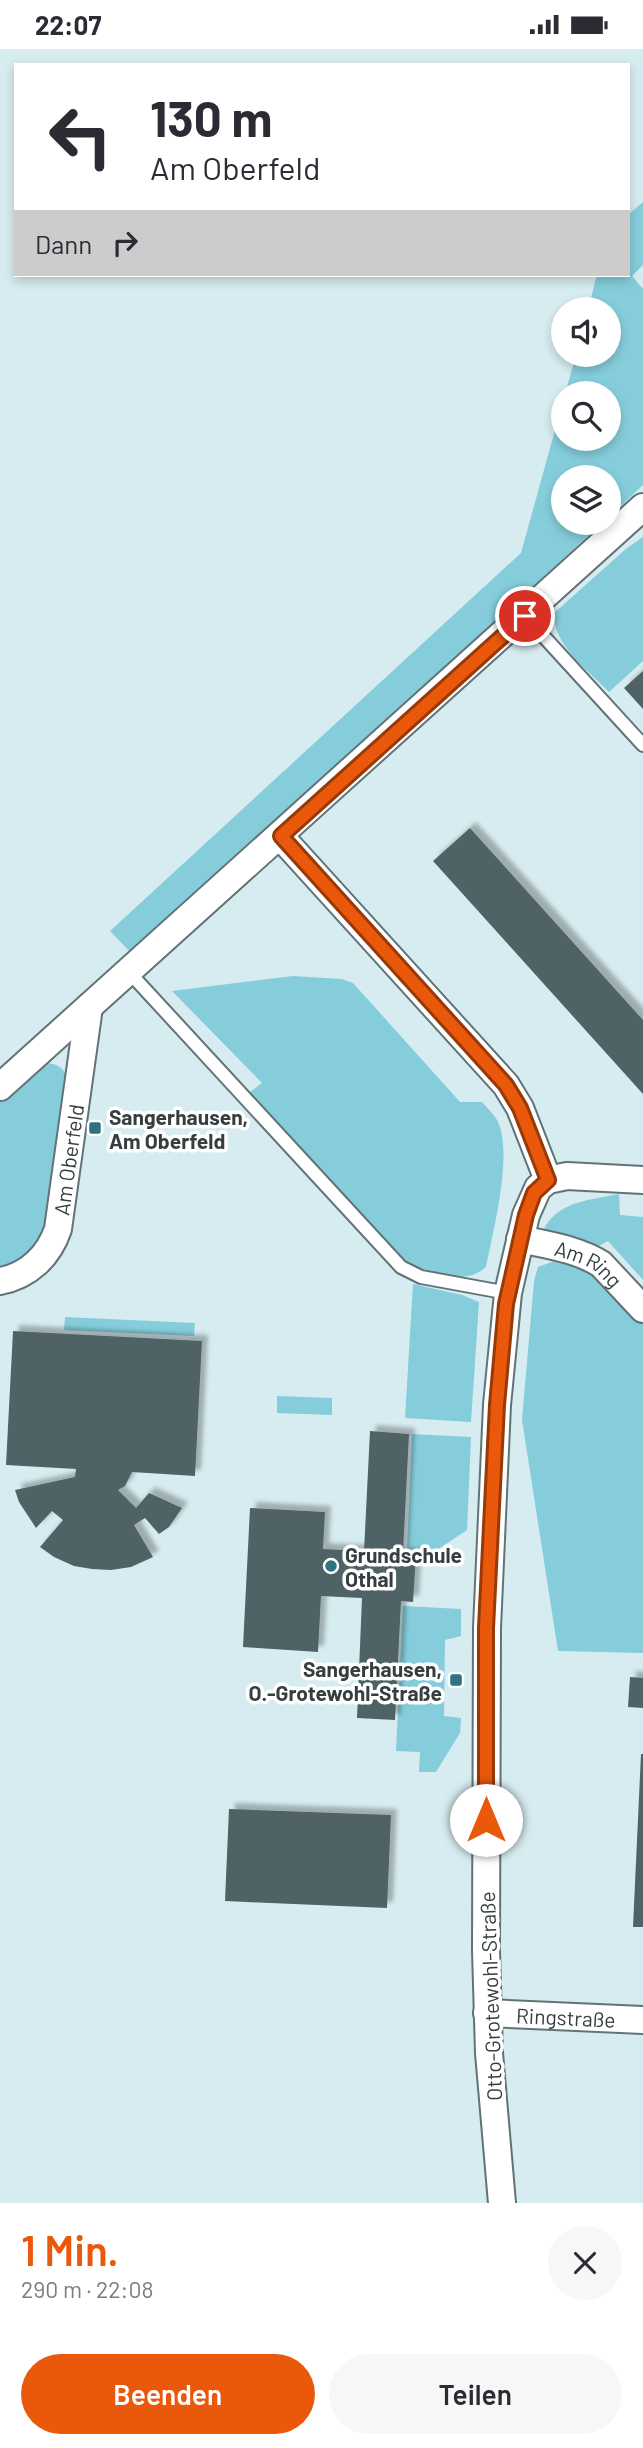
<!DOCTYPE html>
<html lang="de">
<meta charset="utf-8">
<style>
body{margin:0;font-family:Barlow,sans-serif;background:#f7f7f7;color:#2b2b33;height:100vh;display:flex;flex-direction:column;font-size:26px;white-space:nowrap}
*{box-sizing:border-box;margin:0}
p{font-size:23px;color:#7c7c81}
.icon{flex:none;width:38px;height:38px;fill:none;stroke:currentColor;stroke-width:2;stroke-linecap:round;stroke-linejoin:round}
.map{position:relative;height:2154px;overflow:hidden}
.sheet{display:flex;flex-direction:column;background:#fff;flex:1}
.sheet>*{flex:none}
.hud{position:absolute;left:14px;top:14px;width:616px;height:214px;border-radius:0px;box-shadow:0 4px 10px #0003;background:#fff;color:#2b2b33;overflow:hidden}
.tools{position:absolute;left:551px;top:248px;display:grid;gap:14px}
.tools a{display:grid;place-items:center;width:70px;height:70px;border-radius:50%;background:#fff;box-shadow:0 4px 10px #0003;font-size:35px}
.pin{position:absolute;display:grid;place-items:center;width:60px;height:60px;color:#fff;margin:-30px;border:4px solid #fff;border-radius:50%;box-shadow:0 2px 7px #0007}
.me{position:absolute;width:77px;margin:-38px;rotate:0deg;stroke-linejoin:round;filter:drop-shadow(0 0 5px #0008)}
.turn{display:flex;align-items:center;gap:24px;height:147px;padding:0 21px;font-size:32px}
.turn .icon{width:91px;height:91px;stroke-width:2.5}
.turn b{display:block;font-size:49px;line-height:60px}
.then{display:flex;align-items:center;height:66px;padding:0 21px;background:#0003;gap:14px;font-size:26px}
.round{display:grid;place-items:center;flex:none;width:74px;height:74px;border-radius:37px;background:#f7f7f7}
.headline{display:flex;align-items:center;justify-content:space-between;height:119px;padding:0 21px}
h1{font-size:42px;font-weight:600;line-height:52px;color:#ea580c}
.cta{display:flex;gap:14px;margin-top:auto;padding:14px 21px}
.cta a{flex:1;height:80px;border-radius:42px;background:#ea580c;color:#fff;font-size:28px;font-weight:600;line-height:80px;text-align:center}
.cta a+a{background:#f7f7f7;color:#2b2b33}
.status{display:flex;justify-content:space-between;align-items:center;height:49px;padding:0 35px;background:#fff;direction:ltr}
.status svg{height:19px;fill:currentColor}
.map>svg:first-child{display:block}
.green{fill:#85cddb}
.building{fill:#506265;filter:url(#shadow)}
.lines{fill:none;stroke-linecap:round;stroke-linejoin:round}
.lane-casing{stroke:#617377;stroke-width:16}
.street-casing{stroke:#617377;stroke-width:30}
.lane{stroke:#fff;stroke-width:12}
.street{stroke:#fff;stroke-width:26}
.route-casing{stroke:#983908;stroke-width:18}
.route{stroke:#ea580c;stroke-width:12}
.poi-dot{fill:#2d7380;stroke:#fff;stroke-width:2.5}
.labels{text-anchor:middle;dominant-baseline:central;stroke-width:7;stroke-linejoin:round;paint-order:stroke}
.poi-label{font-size:21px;font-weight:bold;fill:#363e3f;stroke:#fff;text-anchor:start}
.street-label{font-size:21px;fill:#363e3f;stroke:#fff}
</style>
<div class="status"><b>22:07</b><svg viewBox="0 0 49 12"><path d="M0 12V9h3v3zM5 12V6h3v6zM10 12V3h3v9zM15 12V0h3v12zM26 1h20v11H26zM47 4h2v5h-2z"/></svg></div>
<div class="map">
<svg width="643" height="2154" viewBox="0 0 643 2154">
<defs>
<filter id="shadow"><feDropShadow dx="6" dy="-6" stdDeviation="2" flood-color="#0004"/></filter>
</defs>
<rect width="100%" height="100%" fill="#d7ecf0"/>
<g class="green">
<polygon points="643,153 643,216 632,227 643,240 643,436 609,468 609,429 564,429 564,474 602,474 132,905 110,882 521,504 563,352 564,390 609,390 609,345 565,345 576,306 609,306 609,261 588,261 596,229 599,226 628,226 628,166"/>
<path d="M643 488V612L609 643C588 621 553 597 554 564L627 499Z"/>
<path d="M293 927 342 930 353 934 460 1053H482C487 1059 493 1064 497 1071 514 1103 493 1182 486 1218 464 1238 426 1224 404 1211L250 1043 262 1034 172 942Z"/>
<path d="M44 1014C55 1014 62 1017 68 1028 63 1066 56 1169 36 1196 27 1208 14 1214 0 1218V1050Z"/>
<path d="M619 1145 620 1166 643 1168V1231L608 1192 597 1198 553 1188 544 1180C558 1152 591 1151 619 1145Z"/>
<polygon points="560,1210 592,1220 643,1270 643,1604 558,1602 522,1371 534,1232 538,1218"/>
<polygon points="413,1235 462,1246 479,1253 471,1373 405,1369"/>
<polygon points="65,1268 195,1274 194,1287 64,1281"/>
<polygon points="277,1347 332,1349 332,1366 277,1364"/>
<polygon points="412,1385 471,1388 467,1481 437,1501 407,1501"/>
<polygon points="403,1557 461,1560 461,1587 445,1591 444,1667 461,1669 460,1684 436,1723 419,1723 420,1703 396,1702"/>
</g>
<g class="building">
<polygon points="643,622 643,660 624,639"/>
<polygon points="470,779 643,971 643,1045 433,812"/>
<polygon points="13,1282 202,1292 195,1427 132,1423 125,1437 118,1441 136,1459 149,1444 182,1459 169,1478 159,1485 145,1469 134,1476 153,1508 131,1518 111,1521 92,1520 74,1517 54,1508 40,1498 63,1471 52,1462 36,1479 19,1453 15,1441 75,1428 76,1420 6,1416"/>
<polygon points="370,1382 409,1385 403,1504 416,1506 413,1553 401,1552 395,1671 357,1669 362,1549 321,1547 318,1603 243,1598 250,1459 325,1463 323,1500 364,1502"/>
<polygon points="630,1628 643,1629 643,1659 628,1658"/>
<polygon points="641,1705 643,1705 643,1878 633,1878"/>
<polygon points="229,1760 391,1766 387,1859 225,1852"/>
</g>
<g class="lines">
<defs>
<g id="lane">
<polyline points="525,567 643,696"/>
<polyline points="128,922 401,1218 421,1228 508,1244"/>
</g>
<g id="street">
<polyline points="280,787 506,1036 520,1059 548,1131"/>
<polyline points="0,1038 643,458"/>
<path id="s1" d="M520 1190C547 1196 577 1200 601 1215L643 1260"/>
<path id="s2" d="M0 1232C28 1227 49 1207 58 1180L89 958"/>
<path id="s3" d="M487 1964 643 1971"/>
<polyline points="502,2154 489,2004 486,1901 487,1579 497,1356 508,1244 526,1166 538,1139 548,1131 567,1127 643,1131"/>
</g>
</defs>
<use href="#lane" class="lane-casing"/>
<use href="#street" class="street-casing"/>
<use href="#lane" class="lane"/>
<use href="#street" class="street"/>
</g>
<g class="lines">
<defs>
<polyline id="route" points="486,1771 486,1579 497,1356 506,1255 526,1166 534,1144 548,1131 520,1059 506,1036 281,787 525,567"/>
</defs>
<use href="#route" class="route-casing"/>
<use href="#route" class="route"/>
</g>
<g class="poi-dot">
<rect x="88" y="1072" width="14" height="14" rx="3.5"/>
<circle cx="331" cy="1517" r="7"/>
<rect x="449" y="1624" width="14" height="14" rx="3.5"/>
</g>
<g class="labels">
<g class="poi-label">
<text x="109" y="1067">Sangerhausen,<tspan x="109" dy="24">Am Oberfeld</tspan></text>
<text x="345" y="1505">Grundschule<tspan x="345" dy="24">Othal</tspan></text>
<text x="442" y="1619" text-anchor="end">Sangerhausen,<tspan x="442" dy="24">O.-Grotewohl-Straße</tspan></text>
</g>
<g class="street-label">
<text stroke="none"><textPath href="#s2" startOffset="152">Am Oberfeld</textPath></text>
<text stroke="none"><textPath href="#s1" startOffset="74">Am Ring</textPath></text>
<text transform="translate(490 1947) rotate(-92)">Otto-Grotewohl-Straße</text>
<text stroke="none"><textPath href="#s3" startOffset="79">Ringstraße</textPath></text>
</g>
</g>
</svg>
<div class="tools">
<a><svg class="icon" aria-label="sound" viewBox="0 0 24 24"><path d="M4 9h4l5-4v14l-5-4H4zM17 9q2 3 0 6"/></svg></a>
<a><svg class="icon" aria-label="search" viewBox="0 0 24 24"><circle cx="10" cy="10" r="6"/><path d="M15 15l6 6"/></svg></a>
<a><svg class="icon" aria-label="layers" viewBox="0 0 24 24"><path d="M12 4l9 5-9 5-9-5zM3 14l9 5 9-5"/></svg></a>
</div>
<div class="pin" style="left:525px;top:567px;background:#d93025"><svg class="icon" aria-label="arrive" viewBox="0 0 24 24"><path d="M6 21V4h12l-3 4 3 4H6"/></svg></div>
<svg class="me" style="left:486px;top:1771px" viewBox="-20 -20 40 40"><circle r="19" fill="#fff"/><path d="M0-13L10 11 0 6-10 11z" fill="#ea580c"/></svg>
<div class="hud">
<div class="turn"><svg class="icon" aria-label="left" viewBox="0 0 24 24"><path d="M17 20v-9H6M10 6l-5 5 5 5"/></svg><div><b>130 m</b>Am Oberfeld</div></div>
<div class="then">Dann<svg class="icon" aria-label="right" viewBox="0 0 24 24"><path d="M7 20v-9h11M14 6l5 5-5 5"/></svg></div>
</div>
</div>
<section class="sheet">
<div class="headline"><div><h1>1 Min.</h1><p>290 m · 22:08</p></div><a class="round"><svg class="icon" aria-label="close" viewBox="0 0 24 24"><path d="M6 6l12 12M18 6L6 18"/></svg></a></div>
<div class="cta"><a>Beenden</a><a>Teilen</a></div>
</section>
